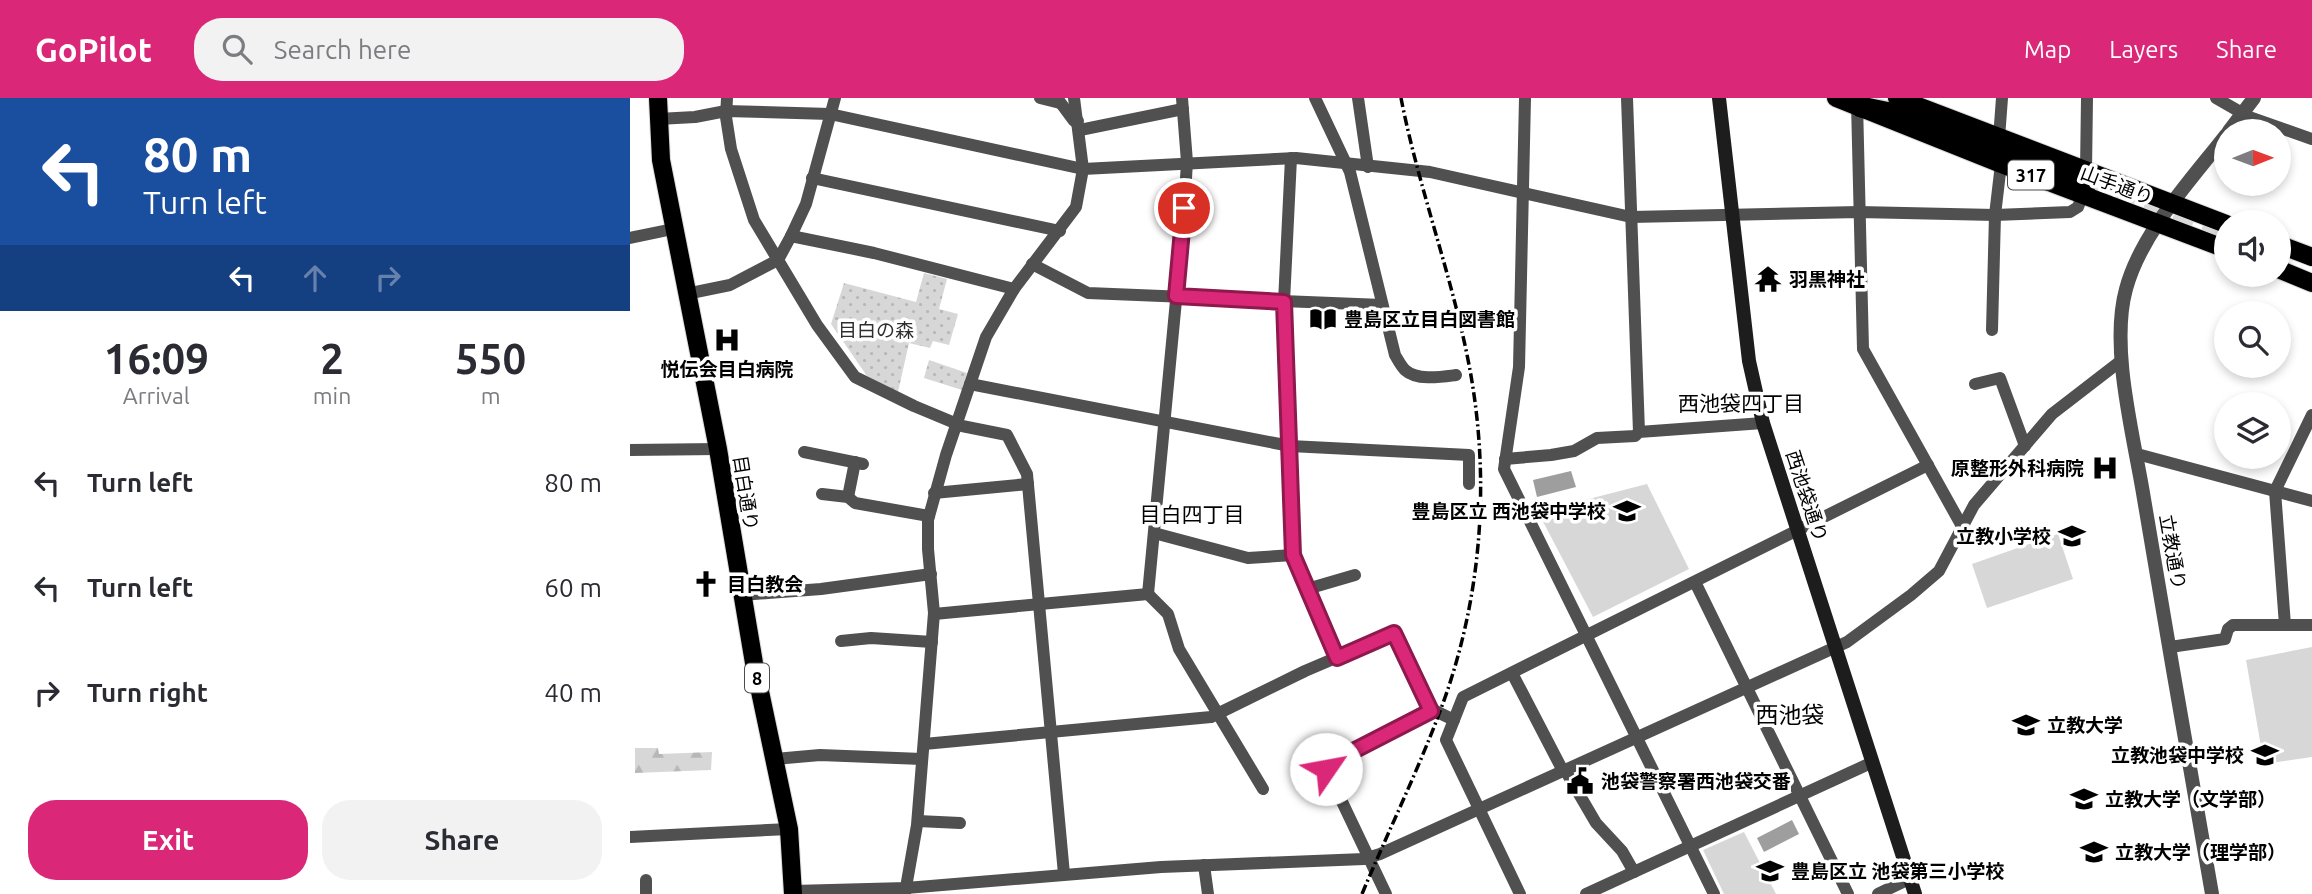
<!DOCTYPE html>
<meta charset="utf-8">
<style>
body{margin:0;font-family:Ubuntu,"Noto Sans JP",sans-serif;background:#f2f2f3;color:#2b2b33;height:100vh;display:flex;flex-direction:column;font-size:26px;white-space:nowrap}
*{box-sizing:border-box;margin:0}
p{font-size:23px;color:#7c7c81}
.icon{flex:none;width:38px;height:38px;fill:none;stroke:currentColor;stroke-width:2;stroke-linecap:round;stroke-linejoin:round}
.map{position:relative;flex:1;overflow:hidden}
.details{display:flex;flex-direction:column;background:#fff;width:630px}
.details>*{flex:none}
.guide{background:#1a4fa0;color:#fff;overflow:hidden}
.needle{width:46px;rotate:89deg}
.fabs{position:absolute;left:1584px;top:21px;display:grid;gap:14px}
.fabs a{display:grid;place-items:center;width:77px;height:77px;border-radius:50%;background:#fff;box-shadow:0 4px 10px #0003;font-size:35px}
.pin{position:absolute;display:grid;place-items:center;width:60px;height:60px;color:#fff;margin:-30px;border:4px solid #fff;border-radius:50%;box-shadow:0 2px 7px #0007}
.me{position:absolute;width:77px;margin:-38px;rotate:57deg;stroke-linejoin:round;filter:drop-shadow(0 0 5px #0008)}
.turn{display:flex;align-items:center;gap:24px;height:147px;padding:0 28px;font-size:32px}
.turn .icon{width:91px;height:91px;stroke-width:2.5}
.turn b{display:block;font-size:49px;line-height:60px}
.lanes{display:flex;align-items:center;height:66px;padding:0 28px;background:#0003;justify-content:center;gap:35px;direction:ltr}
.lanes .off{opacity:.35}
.eta{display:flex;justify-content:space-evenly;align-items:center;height:119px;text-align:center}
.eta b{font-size:42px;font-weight:700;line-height:49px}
.button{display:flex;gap:14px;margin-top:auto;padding:14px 28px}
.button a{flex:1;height:80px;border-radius:28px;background:#db2777;color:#fff;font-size:28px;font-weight:700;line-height:80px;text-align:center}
.button a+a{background:#f2f2f3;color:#2b2b33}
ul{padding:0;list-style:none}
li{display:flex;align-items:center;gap:21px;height:105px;padding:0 28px}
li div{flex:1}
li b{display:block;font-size:26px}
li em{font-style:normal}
header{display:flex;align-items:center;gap:42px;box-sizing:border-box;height:98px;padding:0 35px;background:#db2777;color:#fff}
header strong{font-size:33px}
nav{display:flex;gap:38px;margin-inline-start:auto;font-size:24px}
.search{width:490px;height:63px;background:#f2f2f3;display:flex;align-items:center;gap:18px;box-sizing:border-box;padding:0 24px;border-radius:28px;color:#7c7c81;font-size:26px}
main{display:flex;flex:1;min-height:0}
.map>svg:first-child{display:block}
.green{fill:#d7d7d7}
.forest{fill:url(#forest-firs)}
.park{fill:url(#park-dots)}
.water{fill:#9e9e9e}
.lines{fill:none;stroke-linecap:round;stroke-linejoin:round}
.motorway-tunnel{stroke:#d9d9d9;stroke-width:21;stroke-dasharray:21 10;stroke-linecap:butt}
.primary-casing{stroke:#dbdbdb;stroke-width:20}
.motorway-casing{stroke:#dbdbdb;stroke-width:24}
.minor{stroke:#505050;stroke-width:12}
.tertiary{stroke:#505050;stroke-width:14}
.secondary{stroke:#1d1d1d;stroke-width:14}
.primary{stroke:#000;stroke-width:18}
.motorway{stroke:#000;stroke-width:21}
.rail{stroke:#000;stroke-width:3.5;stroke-dasharray:10 3.5 2 3.5;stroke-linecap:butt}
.route-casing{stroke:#8e194d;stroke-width:18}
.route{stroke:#db2777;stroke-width:12}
.labels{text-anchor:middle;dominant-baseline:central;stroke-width:7;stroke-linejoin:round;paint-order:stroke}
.shield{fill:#fff;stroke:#4c4c4c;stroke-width:2}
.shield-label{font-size:18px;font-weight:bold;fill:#000}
.street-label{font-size:19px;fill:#000;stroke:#fff}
.poi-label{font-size:19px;font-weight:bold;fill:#000;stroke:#fff;text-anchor:start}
.park-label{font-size:19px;fill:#2e2e2e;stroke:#fff}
.neighbourhood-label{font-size:21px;fill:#000;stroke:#fff}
.quarter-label{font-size:23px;fill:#000;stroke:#fff}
</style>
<header>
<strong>GoPilot</strong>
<div class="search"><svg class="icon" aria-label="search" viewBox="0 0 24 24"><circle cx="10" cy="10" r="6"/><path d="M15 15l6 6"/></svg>Search here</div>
<nav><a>Map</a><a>Layers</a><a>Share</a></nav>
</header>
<main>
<section class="details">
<div class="guide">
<div class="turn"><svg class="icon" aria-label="left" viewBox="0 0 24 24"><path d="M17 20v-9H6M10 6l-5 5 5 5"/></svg><div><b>80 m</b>Turn left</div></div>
<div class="lanes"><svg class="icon" aria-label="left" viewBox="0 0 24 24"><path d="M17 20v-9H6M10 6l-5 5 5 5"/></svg><svg class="icon off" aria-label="ahead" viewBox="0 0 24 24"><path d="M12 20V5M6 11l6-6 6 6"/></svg><svg class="icon off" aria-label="right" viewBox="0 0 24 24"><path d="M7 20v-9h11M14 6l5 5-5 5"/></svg></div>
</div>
<div class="eta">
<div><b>16:09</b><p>Arrival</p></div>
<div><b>2</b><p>min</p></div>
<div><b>550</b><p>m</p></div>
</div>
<ul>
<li><svg class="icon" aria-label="left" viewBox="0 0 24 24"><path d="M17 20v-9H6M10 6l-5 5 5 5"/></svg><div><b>Turn left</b></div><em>80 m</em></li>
<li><svg class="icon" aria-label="left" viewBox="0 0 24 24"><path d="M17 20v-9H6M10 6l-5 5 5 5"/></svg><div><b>Turn left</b></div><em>60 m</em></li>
<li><svg class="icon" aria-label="right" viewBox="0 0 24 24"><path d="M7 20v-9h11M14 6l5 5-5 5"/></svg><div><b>Turn right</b></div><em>40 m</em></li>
</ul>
<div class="button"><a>Exit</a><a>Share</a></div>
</section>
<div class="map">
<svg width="1682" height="796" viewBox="0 0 1682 796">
<defs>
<pattern id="forest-firs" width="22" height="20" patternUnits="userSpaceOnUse" patternTransform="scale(1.75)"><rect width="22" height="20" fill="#d7d7d7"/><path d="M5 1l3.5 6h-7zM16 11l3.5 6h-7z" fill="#b7b7b7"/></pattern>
<pattern id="park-dots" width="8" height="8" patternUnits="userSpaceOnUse" patternTransform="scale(1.75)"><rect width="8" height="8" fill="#d7d7d7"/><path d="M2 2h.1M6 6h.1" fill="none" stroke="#b7b7b7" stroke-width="1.8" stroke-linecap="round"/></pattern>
</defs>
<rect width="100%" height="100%" fill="#fff"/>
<g class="green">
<polygon points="1017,386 1059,471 963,519 908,414"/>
<polygon points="1428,436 1443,481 1357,510 1342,466"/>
<polygon points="1682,549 1682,659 1634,666 1616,562"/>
<polygon points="1114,734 1146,796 1094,796 1073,752"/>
</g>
<polygon class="forest" points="5,650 28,650 29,656 82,654 81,672 5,675"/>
<g class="park">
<polygon points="294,175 317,181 309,211 328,216 319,247 303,243 300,250 279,245 268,294 237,278 201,226 214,185 286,204"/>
<polygon points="299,262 337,275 332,292 294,280"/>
</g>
<g class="water">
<polygon points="941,373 946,389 907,399 903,382"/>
<polygon points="1162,722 1169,736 1134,754 1127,740"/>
</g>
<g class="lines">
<polyline class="motorway-tunnel" points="1456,86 1596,142"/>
<defs>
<g id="primary">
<polyline points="28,0 31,62 88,351 124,565 159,731 163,796"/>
<polyline points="1206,0 1371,66 1596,151"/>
<polyline points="1267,0 1596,126"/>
<polyline points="1648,146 1682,159"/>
<polyline points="1648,171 1682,185"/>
</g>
<polyline id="motorway" points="1231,9 1293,22 1456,86"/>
</defs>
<use href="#primary" class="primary-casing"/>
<use href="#motorway" class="motorway-casing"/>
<g class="minor">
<polyline points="97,0 96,19 101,51 124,122 187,227 225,279 284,308 332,328 377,337 397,376 434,776"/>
<polyline points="410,0 430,5"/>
<polyline points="427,0 444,23 448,23"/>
<path d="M685 0 720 74 765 257C768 262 771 268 775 272 787 283 811 279 826 277"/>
<polyline points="728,0 738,69"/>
<polyline points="895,0 889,269 874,371 1084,796"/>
<polyline points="997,0 1009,334"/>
<polyline points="1586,0 1619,19 1682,41"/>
<polyline points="1227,5 1233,251 1333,430"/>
<polyline points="28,21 65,19 96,13 200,16 453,71 666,60 800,74 1001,119 1229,114 1365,117 1440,114 1448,109 1453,96"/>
<polyline points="450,32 553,11"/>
<polyline points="1369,40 1372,0"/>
<polyline points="661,60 654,204 658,282 661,437 663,457 707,560"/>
<polyline points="1456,73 1457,0"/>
<polyline points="182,80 430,133"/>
<polyline points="161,138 176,106 205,0"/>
<polyline points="0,140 43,131"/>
<polyline points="402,166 458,195 752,207"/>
<polyline points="56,196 100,187 148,162 161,138 244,155 384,191"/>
<polyline points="1362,232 1365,117 1371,66"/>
<polyline points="340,286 660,348 839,357 839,386"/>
<polyline points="1345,286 1370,280 1395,348"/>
<polyline points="0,352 88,351"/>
<polyline points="174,354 233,366"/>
<polyline points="1507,356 1682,403"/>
<polyline points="875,361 921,357 944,353 967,340 1005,338 1009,334 1133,325"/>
<polyline points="304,395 398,386"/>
<polyline points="192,396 218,399 225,405 299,418"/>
<polyline points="218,399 225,364"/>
<polyline points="524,435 618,460 663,457"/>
<polyline points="1065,484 1218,796"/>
<polyline points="677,491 725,477"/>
<polyline points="518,496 553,129 557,64 552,0"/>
<polyline points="518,496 538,516 549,551 633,691"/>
<polyline points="111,497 191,491 301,476"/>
<polyline points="304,516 518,496"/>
<polyline points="1655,527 1645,393 1682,317"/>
<polyline points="211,543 241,540 302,544"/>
<polyline points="1540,549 1595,541 1598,531 1603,527 1682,527"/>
<polyline points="882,575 933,673"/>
<polyline points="294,646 581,619 675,573 764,535 797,609 824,622"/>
<polyline points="145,661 190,657 292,661"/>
<polyline points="935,672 966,725 992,753 1004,774"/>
<polyline points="288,723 330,725"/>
<polyline points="0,739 159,731"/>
<polyline points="574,767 578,796"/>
<polyline points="163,793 276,790 531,769 734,761 750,756 1217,544 1281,497 1309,473 1344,407 1422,316 1492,262"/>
<polyline points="275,795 287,727 304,515 298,451 298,422 316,357 356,239 384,191 446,109 453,71 444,0"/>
<polyline points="16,796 16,782"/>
<polyline points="756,796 695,668 801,613"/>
<polyline points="890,796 816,642 833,599 1298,367"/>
<polyline points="956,796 1243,664"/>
<polyline points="1248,796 1281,780"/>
</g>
<g class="tertiary">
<polyline points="1599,33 1624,0"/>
<path d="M1582 796C1559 662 1535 529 1513 395 1503 335 1480 249 1496 191 1511 135 1561 82 1596 37"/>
</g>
<polyline class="secondary" points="1089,0 1119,263 1133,325 1285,796"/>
<use href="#primary" class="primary"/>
<use href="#motorway" class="motorway"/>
<path class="rail" d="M732 796C757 736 786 677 809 616 851 506 861 387 840 272 823 180 789 92 771 0"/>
</g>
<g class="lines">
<defs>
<polyline id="route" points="554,110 546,198 654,204 663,457 707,560 764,535 801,613 696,667 696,671"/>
</defs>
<use href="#route" class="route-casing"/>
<use href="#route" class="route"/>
</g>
<defs>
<symbol id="temple-bare" viewBox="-9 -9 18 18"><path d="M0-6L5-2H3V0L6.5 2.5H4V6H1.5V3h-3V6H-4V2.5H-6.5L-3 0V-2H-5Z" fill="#000" stroke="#fff" stroke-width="2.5" paint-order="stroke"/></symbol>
<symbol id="library-bare" viewBox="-9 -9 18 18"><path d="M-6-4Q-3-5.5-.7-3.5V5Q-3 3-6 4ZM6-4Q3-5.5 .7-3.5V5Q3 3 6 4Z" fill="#000" stroke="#fff" stroke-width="2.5" paint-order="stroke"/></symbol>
<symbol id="hospital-bare" viewBox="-9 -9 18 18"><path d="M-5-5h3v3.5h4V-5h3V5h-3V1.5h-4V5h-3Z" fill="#000" stroke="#fff" stroke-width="2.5" paint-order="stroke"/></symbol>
<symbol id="school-bare" viewBox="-9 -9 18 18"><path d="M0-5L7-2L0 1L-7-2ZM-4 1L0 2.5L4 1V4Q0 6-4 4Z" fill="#000" stroke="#fff" stroke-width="2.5" paint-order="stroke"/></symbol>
<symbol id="church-bare" viewBox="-9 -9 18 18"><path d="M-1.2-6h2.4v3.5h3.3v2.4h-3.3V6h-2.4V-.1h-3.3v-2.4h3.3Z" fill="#000" stroke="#fff" stroke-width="2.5" paint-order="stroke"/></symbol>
<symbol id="university-bare" viewBox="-9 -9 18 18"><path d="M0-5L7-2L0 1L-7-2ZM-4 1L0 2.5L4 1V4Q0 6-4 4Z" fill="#000" stroke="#fff" stroke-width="2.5" paint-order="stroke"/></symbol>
<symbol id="civic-bare" viewBox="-9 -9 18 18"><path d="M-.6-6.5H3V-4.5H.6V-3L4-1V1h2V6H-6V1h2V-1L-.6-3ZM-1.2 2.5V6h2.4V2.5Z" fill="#000" stroke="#fff" stroke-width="2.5" paint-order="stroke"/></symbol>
</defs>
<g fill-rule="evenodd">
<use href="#temple-bare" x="1119" y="162" width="38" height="38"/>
<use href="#library-bare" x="674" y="202" width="38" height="38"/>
<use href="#hospital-bare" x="78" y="223" width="38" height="38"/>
<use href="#hospital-bare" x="1456" y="351" width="38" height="38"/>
<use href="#school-bare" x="978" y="394" width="38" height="38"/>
<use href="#school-bare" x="1423" y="419" width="38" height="38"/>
<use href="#church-bare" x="57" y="467" width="38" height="38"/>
<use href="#university-bare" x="1377" y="608" width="38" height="38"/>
<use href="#school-bare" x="1616" y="638" width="38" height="38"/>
<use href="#civic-bare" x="931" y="664" width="38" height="38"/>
<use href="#university-bare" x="1435" y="682" width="38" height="38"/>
<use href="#university-bare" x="1445" y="735" width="38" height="38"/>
<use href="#school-bare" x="1121" y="754" width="38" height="38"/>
</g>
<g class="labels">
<g class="shield">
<rect x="1378" y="62.5" width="46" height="29" rx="5"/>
<rect x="115" y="565.5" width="24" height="29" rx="5"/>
</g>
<g class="shield-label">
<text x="1401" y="77">317</text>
<text x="127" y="580">8</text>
</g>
<g class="street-label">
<text transform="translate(1487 87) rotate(21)">山手通り</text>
<text transform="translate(116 395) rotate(81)">目白通り</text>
<text transform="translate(1177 398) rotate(72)">西池袋通り</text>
<text transform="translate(1543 454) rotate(80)">立教通り</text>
</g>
<g class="poi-label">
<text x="1159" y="181">羽黒神社</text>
<text x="714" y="221">豊島区立目白図書館</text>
<text x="97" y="271" text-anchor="middle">悦伝会目白病院</text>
<text x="1454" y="370" text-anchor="end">原整形外科病院</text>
<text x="976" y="413" text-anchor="end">豊島区立 西池袋中学校</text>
<text x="1421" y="438" text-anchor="end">立教小学校</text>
<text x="97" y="486">目白教会</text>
<text x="1417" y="627">立教大学</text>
<text x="1614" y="657" text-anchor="end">立教池袋中学校</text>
<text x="971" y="683">池袋警察署西池袋交番</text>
<text x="1475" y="701">立教大学（文学部）</text>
<text x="1485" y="754">立教大学（理学部）</text>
<text x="1161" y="773">豊島区立 池袋第三小学校</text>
</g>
<g class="park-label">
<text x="246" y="232">目白の森</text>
</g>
<g class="neighbourhood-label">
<text x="1111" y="305">西池袋四丁目</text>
<text x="562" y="416">目白四丁目</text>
</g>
<g class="quarter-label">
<text x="1160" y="616">西池袋</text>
</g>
</g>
</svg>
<div class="fabs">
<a><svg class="needle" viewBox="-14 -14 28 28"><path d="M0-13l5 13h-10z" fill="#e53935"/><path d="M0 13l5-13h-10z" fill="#7c7c81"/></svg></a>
<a><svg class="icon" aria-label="sound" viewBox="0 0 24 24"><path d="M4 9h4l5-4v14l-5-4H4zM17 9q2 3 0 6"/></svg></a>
<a><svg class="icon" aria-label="search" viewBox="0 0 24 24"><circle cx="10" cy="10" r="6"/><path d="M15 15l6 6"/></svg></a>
<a><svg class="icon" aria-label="layers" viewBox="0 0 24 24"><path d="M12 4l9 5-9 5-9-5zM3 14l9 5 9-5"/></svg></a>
</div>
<div class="pin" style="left:554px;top:110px;background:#d93025"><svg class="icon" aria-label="arrive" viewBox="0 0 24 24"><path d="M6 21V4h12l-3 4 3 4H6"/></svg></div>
<svg class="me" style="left:696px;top:671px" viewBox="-20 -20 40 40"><circle r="19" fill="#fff"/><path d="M0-13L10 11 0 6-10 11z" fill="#db2777"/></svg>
</div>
</main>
